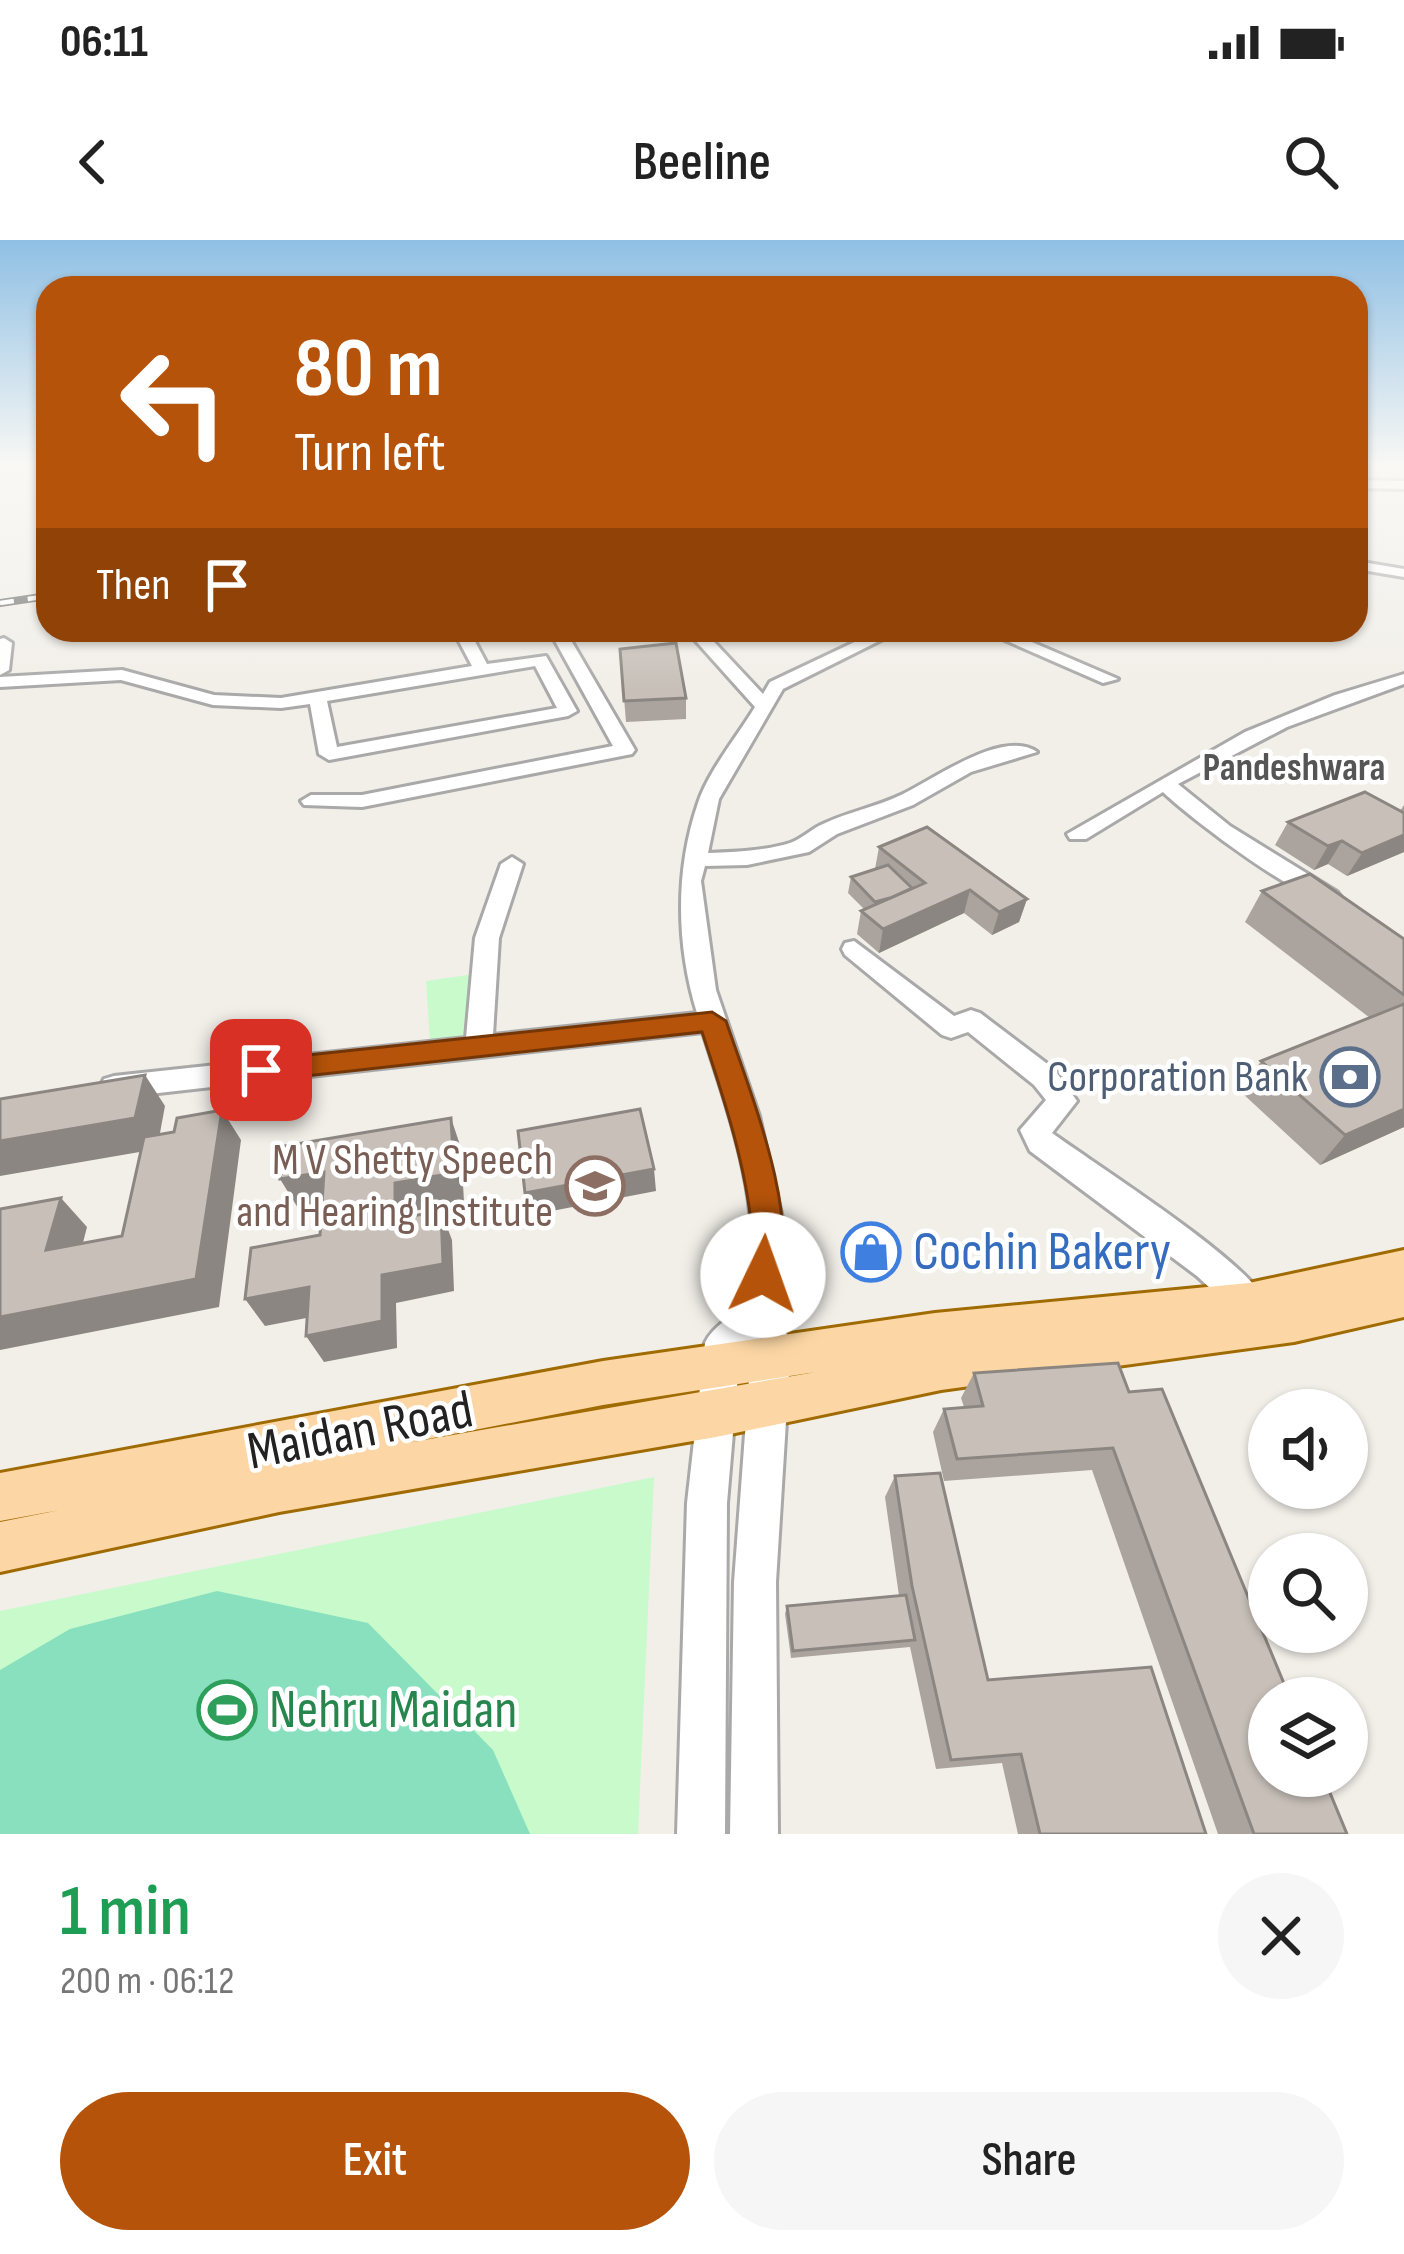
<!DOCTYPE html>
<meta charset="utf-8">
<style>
body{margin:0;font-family:"Sofia Sans Condensed",sans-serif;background:#f6f6f6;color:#222;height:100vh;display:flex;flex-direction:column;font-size:45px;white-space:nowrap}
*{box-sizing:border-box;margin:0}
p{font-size:39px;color:#767676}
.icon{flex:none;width:66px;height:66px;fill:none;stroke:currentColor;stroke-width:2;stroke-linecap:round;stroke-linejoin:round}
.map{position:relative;height:1594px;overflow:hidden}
.side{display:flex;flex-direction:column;background:#fff;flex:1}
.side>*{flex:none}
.guide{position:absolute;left:36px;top:36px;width:1332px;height:366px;border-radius:36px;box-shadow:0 3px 9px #0004;background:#b45309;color:#fff;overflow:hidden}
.controls{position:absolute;left:1248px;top:1149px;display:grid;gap:24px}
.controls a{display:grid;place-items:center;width:120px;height:120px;border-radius:50%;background:#fff;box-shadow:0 3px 9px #0004;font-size:60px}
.pin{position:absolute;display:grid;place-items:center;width:102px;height:102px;color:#fff;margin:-51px;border-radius:24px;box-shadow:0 6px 18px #0006}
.me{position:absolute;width:132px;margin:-66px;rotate:3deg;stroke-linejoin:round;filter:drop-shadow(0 0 9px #0008)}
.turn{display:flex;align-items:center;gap:42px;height:252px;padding:0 60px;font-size:54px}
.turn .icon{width:156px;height:156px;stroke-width:2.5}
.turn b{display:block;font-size:84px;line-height:102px}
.then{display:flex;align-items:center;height:114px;padding:0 60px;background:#0003;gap:24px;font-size:45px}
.round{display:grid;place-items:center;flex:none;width:126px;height:126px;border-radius:63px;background:#f6f6f6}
.head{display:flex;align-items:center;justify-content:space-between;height:204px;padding:0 60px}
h1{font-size:72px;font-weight:600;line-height:90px;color:#1e9e55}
.primary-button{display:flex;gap:24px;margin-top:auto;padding:24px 60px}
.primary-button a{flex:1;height:138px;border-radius:72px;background:#b45309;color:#fff;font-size:48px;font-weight:600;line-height:138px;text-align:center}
.primary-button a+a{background:#f6f6f6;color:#222}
.status{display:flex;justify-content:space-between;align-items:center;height:84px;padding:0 60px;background:#fff;direction:ltr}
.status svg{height:33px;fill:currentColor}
header{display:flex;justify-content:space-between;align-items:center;height:156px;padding:0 60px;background:#fff;font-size:54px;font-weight:600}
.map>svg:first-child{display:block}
.park{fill:#c8facc}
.pitch{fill:#88e0be}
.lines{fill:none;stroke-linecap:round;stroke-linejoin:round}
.minor-casing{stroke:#a9a9a9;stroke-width:6}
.major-casing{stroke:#a06b00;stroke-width:6}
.minor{fill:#fff;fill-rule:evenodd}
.major{fill:#fcd6a4;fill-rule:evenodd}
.rail-casing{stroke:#707070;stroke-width:8}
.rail{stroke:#fff;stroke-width:4.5;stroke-dasharray:14;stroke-linecap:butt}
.wall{fill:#aba49e}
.shaded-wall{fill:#8b8681}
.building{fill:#c7bfb8;stroke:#8b8681;stroke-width:3}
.route{fill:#b45309;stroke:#753606;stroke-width:3}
.labels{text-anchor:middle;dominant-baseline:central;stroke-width:9;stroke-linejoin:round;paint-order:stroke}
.far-neighbourhood-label{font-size:39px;font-weight:bold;fill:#555;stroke:#fff}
.service-label{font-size:45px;fill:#4e5e75;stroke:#fff;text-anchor:end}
.education-label{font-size:45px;fill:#785e54;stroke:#fff;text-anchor:end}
.near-shop-label{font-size:54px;fill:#366cbe;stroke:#fff;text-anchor:start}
.near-street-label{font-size:54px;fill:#222;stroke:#fff}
.near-leisure-label{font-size:54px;fill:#27864d;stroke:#fff;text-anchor:start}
</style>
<div class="status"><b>06:11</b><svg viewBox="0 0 49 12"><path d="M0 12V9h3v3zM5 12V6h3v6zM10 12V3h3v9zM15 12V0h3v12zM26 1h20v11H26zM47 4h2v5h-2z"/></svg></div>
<header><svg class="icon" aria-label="back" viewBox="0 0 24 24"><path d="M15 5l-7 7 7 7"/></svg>Beeline<svg class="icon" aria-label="search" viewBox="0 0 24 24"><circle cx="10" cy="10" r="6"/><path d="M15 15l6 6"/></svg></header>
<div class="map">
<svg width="1404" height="1594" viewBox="0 0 1404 1594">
<rect width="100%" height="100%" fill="#f2efe9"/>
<g class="park">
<polygon points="474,734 476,794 430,801 426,741"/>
<polygon points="654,1237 638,1594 0,1594 0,1371"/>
</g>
<polygon class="pitch" points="217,1351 368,1383 493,1510 530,1594 0,1594 0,1430 70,1389"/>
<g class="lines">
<defs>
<g id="minor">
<polygon points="1356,240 1404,241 1404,249 1356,248"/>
<polygon points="1356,321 1404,329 1404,337 1356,329"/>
<path d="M453 390H469L487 424 546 416 577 471 568 476 329 520 319 514 310 464 281 468 213 465 121 440 0 447V437L122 430 214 455 281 458 472 426ZM535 426 557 468 337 507 327 461Z"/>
<polygon points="549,390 565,390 635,510 632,514 362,567 304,565 301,561 311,555 362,555 613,506"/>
<path d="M686 390H703L763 454 770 442 880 390H901L783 449 719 559 708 613C735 612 764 611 790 603 802 599 811 589 823 584 848 572 876 567 901 555 933 540 1003 488 1037 512L971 532 913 565 837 594 809 612 747 625 705 626 701 641 716 750 759 876 786 996 774 1071 789 1098 790 1117 776 1342 778 1594H730L734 1342 752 1100 740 1111 727 1263 725 1594H677L687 1263 705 1103C713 1085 734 1078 741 1062 773 987 726 866 703 792L114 858 104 855 100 847 104 839 114 836 466 798 475 698 501 624 512 617 523 624 499 698 493 795 697 773C676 705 675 630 698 563 709 530 737 497 755 467Z"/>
<polygon points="982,390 1004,390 1118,439 1103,443"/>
<polygon points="4,398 12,403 9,430 0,435 0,399"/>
<path d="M1404 434V444L1287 487 1178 544 1230 586 1337 652 1341 657 1337 662C1307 668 1189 577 1163 552L1086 599H1070L1067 594 1245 492 1335 455Z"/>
<path d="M854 701 954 776 971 770 980 773 1054 829 1077 861 1052 893C1096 925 1248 1021 1266 1062L1261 1073 1249 1078 1237 1073 1197 1036 1030 911 1020 890 1046 860 1034 845 968 792 951 798 942 795 845 715 842 709 845 703Z"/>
</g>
<path id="major" d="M1404 1010V1077L1294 1102 941 1150 716 1197 279 1272 0 1332V1282L60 1270 0 1281V1233L603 1121 935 1073 1249 1043ZM816 1132 407 1203 603 1165Z"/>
</defs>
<use href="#minor" class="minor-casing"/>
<use href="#major" class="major-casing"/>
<use href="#minor" class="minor"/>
<use href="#major" class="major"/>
<defs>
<polyline id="rail" points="0,363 48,356"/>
</defs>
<use href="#rail" class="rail-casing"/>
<use href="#rail" class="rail"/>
</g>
<g class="wall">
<polygon points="620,409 686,458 686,479 626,482"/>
<polygon points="1404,565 1404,612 1347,636 1328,624 1314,630 1275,605 1288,582 1400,571"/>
<polygon points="879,607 1027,659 1019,682 992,695 964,673 879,713 857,694 861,671 864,669 848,653 851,637 875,629"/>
<polygon points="1262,651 1404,699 1404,887 1320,925 1241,852 1261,821 1370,778 1245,682"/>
<polygon points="974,1133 1129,1152 1347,1594 1218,1594 1092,1230 944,1241 933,1192 944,1169 964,1167 961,1158"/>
<polygon points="895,1236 988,1440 1206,1594 1018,1594 1002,1523 936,1529 910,1407 791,1418 785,1374 787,1366 899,1356 885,1257"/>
</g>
<g class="shaded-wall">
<polygon points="1404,595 1404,612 1347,636 1362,613"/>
<polygon points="1342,601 1328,624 1314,630 1328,606"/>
<polygon points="970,650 964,673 879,713 883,689"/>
<polygon points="1027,659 1019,682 992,695 999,672"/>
<polygon points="145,835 165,866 157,909 0,936 0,901"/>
<polygon points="1404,869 1404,887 1320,925 1345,895"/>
<polygon points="222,870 241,900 219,1067 0,1110 0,1077 196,1039"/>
<polygon points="451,878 461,908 464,962 408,972 408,1008 395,979 395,943"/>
<polygon points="654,929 656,951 531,975 525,953"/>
<polygon points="324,932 339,961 298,968 280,939"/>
<polygon points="61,958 87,987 74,1038 46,1010"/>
<polygon points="441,971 452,1000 454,1051 396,1063 397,1108 324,1122 306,1096 382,1035"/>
<polygon points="309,1047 327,1074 265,1086 245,1059"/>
</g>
<g class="building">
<polygon points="676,403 686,458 624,461 620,409"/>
<polygon points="1365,552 1404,573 1404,595 1362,613 1342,601 1328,606 1288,582"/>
<polygon points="927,587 1027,659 999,672 970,650 883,689 861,671 925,643 879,607"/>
<polygon points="888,625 912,648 890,658 875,662 851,637"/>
<polygon points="1310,634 1404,699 1404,755 1262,651"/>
<polygon points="1404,764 1404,869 1345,895 1261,821"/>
<polygon points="145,835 135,878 0,901 0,859"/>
<polygon points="640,869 654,929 525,953 518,891"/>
<polygon points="222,870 196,1039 0,1077 0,969 61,958 46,1010 122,996 144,897 174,892 177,878"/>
<polygon points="451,878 454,933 395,943 395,979 441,971 443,1024 382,1035 382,1081 306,1096 309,1047 245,1059 251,1008 320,995 324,932 280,939 284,906"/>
<polygon points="1118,1123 1129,1152 1162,1149 1290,1458 1269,1458 1269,1536 1323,1536 1347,1594 1254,1594 1113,1208 957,1219 944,1169 983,1166 974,1133"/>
<polygon points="940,1233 988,1440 1151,1427 1206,1594 1040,1594 1021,1514 951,1520 912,1346 895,1236"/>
<polygon points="906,1355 915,1400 793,1411 787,1366"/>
</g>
<linearGradient id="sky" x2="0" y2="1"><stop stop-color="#8fc0e4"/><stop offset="0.5" stop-color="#f9f8f5"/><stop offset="1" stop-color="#f9f8f5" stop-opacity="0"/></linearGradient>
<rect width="1404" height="450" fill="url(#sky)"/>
<path class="route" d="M712 772 726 781C748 847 804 982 775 1046L763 1051 751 1046C742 1028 754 1011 752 992 746 924 723 856 702 792L261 841 247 830 261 820Z"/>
<defs>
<symbol id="bank-ring" viewBox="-11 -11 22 22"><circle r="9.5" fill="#fff" stroke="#5c6f8a" stroke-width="1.5"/><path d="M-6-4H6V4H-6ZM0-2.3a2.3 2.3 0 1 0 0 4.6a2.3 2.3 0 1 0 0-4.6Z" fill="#5c6f8a"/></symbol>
<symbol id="university-ring" viewBox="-11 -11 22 22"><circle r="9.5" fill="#fff" stroke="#8d6e63" stroke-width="1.5"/><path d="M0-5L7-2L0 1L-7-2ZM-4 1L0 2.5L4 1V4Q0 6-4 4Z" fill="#8d6e63"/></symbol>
<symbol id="shop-ring" viewBox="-11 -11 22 22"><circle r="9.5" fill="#fff" stroke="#3f7fe0" stroke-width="1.5"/><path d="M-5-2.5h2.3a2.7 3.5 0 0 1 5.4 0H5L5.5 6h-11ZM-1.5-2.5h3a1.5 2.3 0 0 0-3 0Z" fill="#3f7fe0"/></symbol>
<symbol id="stadium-ring" viewBox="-11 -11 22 22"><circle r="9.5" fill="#fff" stroke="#2e9e5b" stroke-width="1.5"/><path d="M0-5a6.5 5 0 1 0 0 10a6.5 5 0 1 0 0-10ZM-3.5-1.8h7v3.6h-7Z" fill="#2e9e5b"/></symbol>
</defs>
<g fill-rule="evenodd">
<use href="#bank-ring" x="1317" y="804" width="66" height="66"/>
<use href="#university-ring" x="562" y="913" width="66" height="66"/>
<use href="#shop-ring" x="838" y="979" width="66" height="66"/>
<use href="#stadium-ring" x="194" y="1437" width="66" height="66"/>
</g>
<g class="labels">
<g class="far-neighbourhood-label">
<text x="1294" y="528">Pandeshwara</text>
</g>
<g class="service-label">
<text x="1308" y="837">Corporation Bank</text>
</g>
<g class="education-label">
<text x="553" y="920">M V Shetty Speech<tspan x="553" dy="52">and Hearing Institute</tspan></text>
</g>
<g class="near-shop-label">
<text x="913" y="1012">Cochin Bakery</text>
</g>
<g class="near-street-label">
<text transform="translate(360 1191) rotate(-11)">Maidan Road</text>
</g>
<g class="near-leisure-label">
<text x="269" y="1470">Nehru Maidan</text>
</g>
</g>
</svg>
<div class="controls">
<a><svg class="icon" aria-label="sound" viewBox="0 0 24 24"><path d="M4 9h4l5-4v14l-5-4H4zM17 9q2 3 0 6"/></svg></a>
<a><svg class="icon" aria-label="search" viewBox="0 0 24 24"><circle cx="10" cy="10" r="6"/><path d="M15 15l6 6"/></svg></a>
<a><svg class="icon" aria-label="layers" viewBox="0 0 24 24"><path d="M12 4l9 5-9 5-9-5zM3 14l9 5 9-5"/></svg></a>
</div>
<div class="pin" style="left:261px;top:830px;background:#d93025"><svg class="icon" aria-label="arrive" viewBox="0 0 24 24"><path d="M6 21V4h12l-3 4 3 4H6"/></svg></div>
<svg class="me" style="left:763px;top:1035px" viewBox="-20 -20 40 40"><circle r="19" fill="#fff"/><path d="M0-13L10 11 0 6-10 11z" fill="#b45309"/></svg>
<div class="guide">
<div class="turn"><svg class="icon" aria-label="left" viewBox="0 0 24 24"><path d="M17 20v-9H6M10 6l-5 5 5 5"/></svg><div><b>80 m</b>Turn left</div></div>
<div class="then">Then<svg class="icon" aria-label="arrive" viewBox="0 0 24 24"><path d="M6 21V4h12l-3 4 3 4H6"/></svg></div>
</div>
</div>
<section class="side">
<div class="head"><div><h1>1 min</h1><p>200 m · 06:12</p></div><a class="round"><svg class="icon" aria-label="close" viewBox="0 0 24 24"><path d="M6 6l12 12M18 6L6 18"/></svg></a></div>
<div class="primary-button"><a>Exit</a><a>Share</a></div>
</section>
